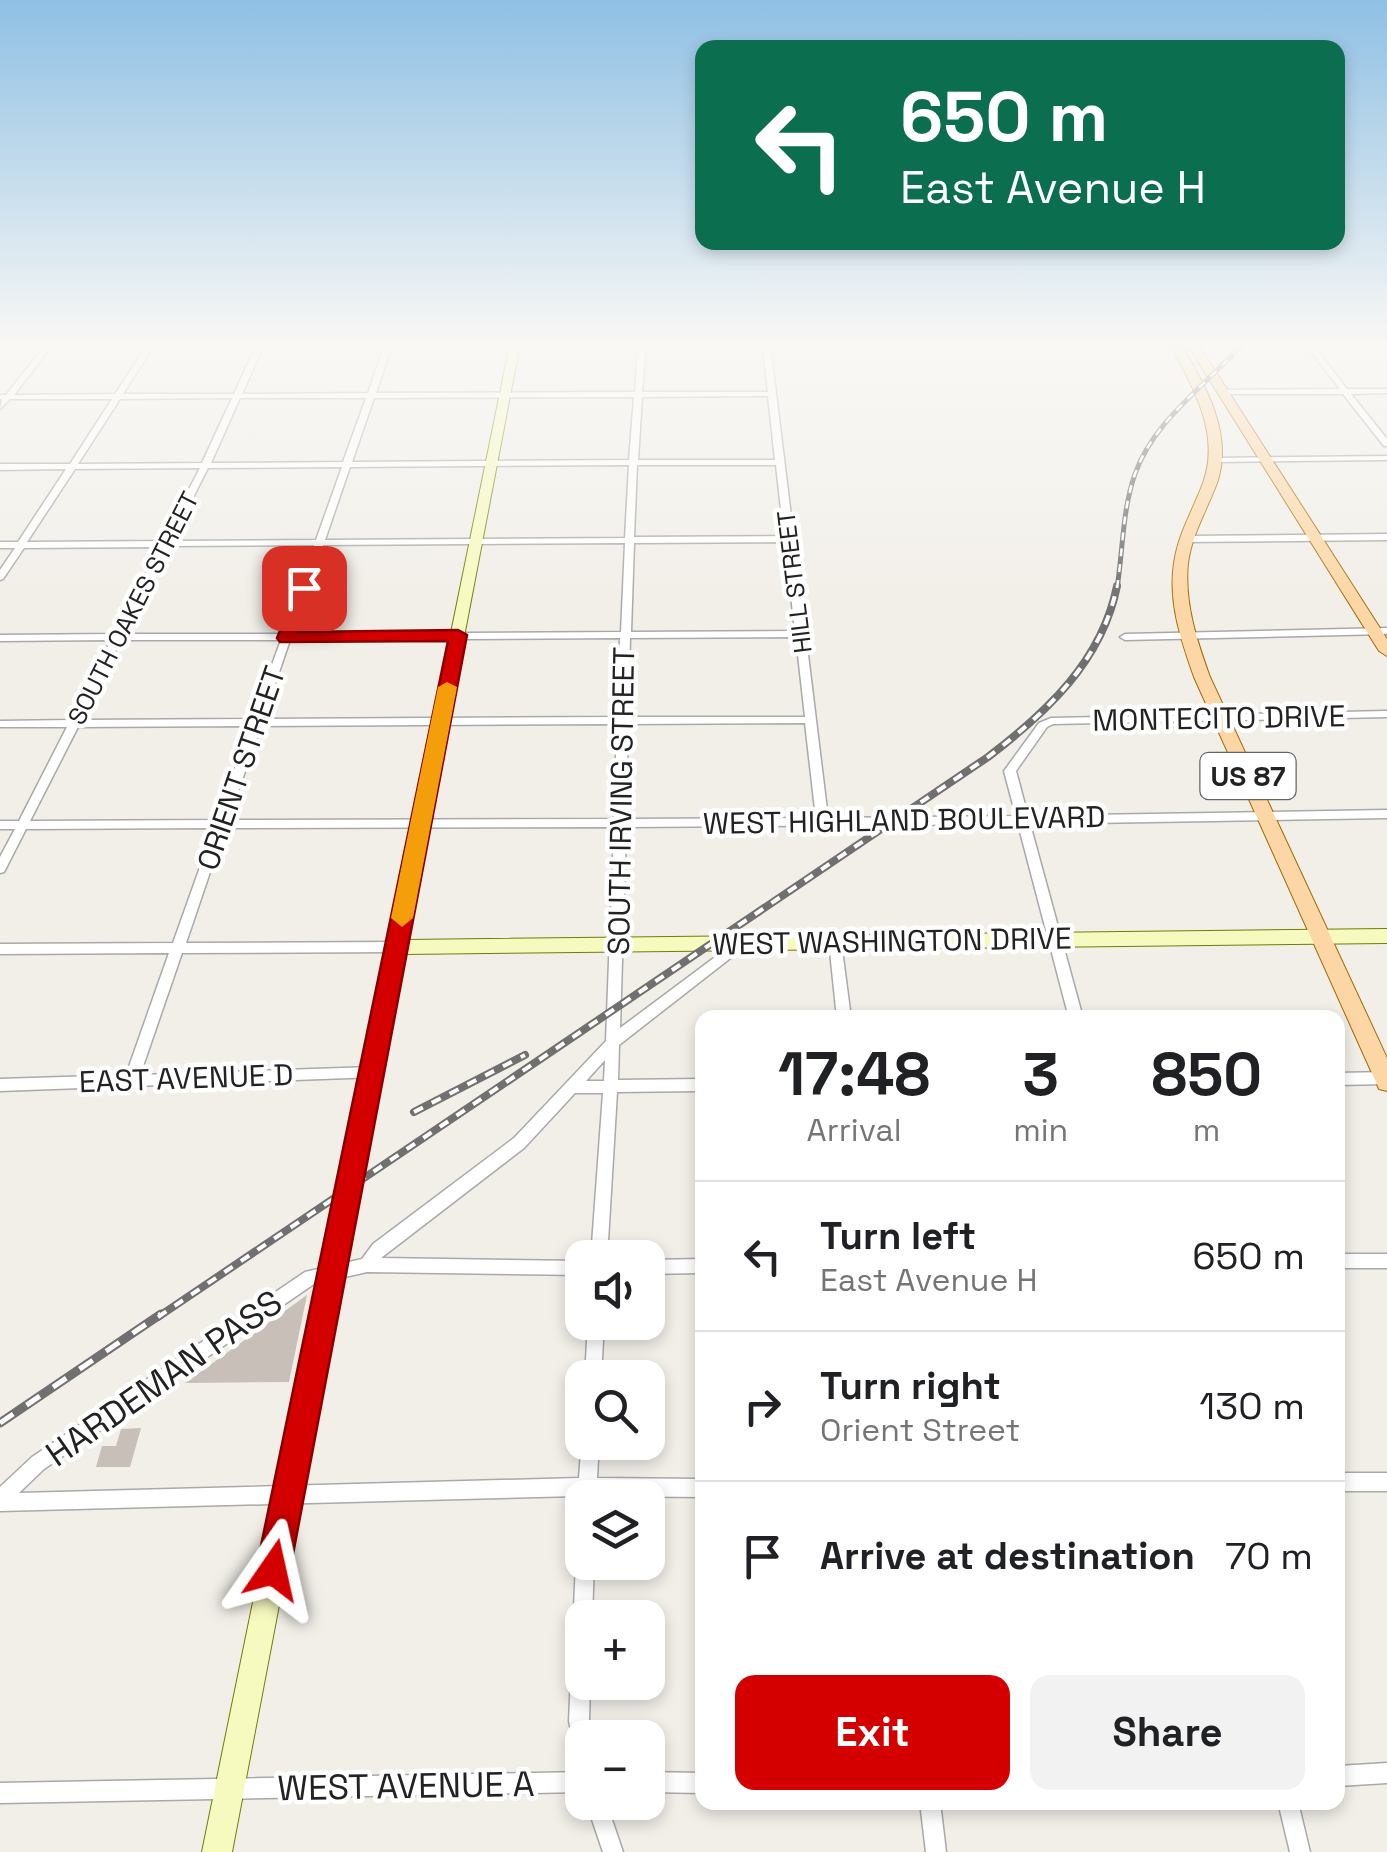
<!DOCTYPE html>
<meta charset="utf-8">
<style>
body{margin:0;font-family:"Space Grotesk",sans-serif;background:#f2f2f2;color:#202124;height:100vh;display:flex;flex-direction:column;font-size:38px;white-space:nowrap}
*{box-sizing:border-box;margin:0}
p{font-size:32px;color:#757577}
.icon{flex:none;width:55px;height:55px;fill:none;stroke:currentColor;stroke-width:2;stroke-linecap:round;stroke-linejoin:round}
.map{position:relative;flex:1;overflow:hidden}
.panel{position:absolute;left:695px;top:1010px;width:650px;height:800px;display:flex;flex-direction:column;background:#fff;border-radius:20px;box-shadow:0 5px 15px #0003}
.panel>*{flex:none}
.hud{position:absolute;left:695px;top:40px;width:650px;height:210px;border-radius:20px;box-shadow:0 5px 15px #0003;background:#0b6e4f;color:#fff;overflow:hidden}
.fabs{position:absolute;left:565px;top:1240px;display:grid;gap:20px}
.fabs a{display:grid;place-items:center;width:100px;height:100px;border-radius:20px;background:#fff;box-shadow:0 5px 15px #0003;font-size:50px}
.pin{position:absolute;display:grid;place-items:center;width:85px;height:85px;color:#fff;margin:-42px;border-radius:20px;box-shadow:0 5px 15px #0006}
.me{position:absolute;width:110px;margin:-55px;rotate:11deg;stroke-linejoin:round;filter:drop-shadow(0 0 8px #0008)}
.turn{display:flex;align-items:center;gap:35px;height:210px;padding:0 40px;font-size:45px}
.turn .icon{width:130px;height:130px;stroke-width:2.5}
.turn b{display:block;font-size:70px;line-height:85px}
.eta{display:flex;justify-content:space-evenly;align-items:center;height:170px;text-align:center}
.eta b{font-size:60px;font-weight:700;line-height:70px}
.primary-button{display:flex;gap:20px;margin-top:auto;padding:20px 40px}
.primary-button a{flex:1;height:115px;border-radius:20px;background:#d40000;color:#fff;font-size:40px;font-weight:700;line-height:115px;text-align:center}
.primary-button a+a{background:#f2f2f2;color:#202124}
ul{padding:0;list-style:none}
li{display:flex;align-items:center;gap:30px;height:150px;padding:0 40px;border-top:2px solid #e0e0e0}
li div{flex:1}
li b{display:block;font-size:38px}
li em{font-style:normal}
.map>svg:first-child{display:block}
.building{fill:#c7bfb8}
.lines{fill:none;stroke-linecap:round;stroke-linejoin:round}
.street-casing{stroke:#a9a9a9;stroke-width:3}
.secondary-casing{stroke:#707d05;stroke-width:2}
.primary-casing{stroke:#a06b00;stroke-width:2}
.street{fill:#fff;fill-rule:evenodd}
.secondary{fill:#f7fabf;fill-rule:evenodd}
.primary{fill:#fcd6a4;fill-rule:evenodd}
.rail-far2-casing{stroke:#707070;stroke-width:5}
.rail-far1-casing{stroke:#707070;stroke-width:8}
.rail-casing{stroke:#707070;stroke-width:9}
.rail-far2{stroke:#fff;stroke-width:2.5;stroke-dasharray:8;stroke-linecap:butt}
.rail-far1{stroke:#fff;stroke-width:4;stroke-dasharray:10;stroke-linecap:butt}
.rail{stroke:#fff;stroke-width:5;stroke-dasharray:16;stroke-linecap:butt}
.route{fill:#d40000;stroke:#8a0000;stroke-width:2.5}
.slow{fill:#f59e0b}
.labels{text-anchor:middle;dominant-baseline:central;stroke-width:9;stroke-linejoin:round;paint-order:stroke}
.far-street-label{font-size:25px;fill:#222;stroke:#fff}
.shield{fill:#fff;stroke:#646464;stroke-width:2.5}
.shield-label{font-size:28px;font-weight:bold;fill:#222}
.street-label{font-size:30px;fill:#222;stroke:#fff}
.near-street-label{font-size:35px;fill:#222;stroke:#fff}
</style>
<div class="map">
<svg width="1387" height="1852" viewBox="0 0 1387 1852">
<rect width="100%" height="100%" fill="#f2efe9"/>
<g class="building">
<polygon points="307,1295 289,1382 185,1383"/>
<polygon points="141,1428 130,1467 96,1467 102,1446 116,1446 121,1429"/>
</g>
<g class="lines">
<defs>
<g id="street">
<path d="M46 344H53L14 395 115 394 148 344H155L123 394H234L257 344H264L242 394 368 393 385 344H392L376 393 635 392 638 344H646L642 392H768L762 344H770L828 818 1016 816 1004 771 1039 723 1051 718 1387 711V717L1053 724 1047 727 1016 771 1028 816 1387 810V818L1030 824 1083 1018H1069L1018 824 626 827 620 1028 738 940H746L748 943 746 946 619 1045 618 1080 702 1079V1091L617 1092 607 1258H591L603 1093H575L524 1148 381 1258 582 1261V1275L367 1272 314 1284 44 1469 19 1493 579 1478 582 1439V1442H599L597 1478 702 1479V1497L596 1496V1498H582V1505L578 1496 0 1511V1487L32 1457 305 1272 362 1259 373 1244 514 1138 606 1041 614 827 225 828 186 943 397 942 401 944 403 947 401 950 397 952 182 953 140 1075 372 1067 377 1069 379 1073 377 1077 0 1091V1079L126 1075 169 953 0 954V944L173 943 214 828 26 829 4 872 0 873V857L15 829H0V821H19L67 727H0V721L70 720 111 640 0 641V635L114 634 160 547 24 548 3 579 0 580V570L15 548H0V542H18L66 469 0 470V464H70L112 399H10L0 409 2 399H0V395H6ZM768 396 775 460H638L642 397ZM634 397 629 460 352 462 374 398ZM232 398 202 463 78 464 120 399ZM240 398H366L343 462 211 463ZM629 465 625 538 325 540 350 467ZM637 465H776L784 536 634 537ZM342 467 316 540 171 541 208 468ZM200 468 162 541 27 542 75 469ZM785 542 795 631 631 632 634 543ZM625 543 621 632 293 634 323 545ZM314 545 283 634H124L169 546ZM796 637 805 717H628L630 638ZM620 638 617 717 263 719 290 640ZM121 640H281L252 719 81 720ZM805 723 816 818 626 819 628 724ZM617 724 614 819 228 820 261 726ZM250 726 217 820 30 821 78 727ZM605 1060 604 1081H586Z"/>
<polygon points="1305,344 1312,344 1347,389 1387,389 1387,393 1351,394 1387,439 1387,446 1384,446 1343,394 1226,394 1222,392 1226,390 1340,389"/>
<polygon points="1387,456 1387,460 1216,462 1212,460 1216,458"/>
<polygon points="1387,534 1387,540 1187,542 1182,539 1187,536"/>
<polygon points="1387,628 1387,634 1125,640 1120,637 1125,634"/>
<polygon points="835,937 839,939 841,942 851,1018 837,1018 829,942 831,939"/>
<polygon points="1387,1072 1387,1084 1338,1085 1338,1073"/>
<rect x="1338" y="1254" width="49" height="14"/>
<polygon points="702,1259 702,1273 648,1274 648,1260"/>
<polygon points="588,1322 604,1322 601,1378 585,1378"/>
<rect x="1338" y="1473" width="49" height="18"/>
<polygon points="582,1554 582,1562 594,1562 592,1618 582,1618 582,1682 590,1682 589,1721 591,1738 582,1738 582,1752 575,1749 569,1721 576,1562 579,1556"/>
<polygon points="1387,1763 1387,1783 1338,1786 1338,1766"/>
<polygon points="582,1772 582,1792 0,1803 0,1783"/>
<polygon points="648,1772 702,1773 702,1793 648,1792"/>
<polygon points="586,1802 606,1802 623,1852 603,1852"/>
<polygon points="920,1802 940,1802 946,1852 926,1852"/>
<polygon points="1278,1802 1298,1802 1310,1852 1290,1852"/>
</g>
<polygon id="secondary" points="510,344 520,344 406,940 1387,929 1387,943 403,954 232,1852 202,1852"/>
<g id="primary">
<path d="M1169 344H1181C1205 385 1234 434 1217 483 1207 510 1192 534 1188 563 1184 603 1197 641 1210 677L1387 1058V1091L1379 1089 1376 1082 1194 677C1181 640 1168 602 1174 563 1178 534 1193 510 1203 483 1221 434 1193 386 1169 344Z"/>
<polygon points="1187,344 1198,344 1387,639 1387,656 1379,651"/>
</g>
</defs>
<use href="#street" class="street-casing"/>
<use href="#secondary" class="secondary-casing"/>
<use href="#primary" class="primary-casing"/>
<use href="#street" class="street"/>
<use href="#secondary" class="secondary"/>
<use href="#primary" class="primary"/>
<defs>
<path id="rail-far2" d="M1117 588C1123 551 1122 511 1135 474 1154 420 1206 386 1242 344"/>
<g id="rail-far1">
<polyline points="414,1112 525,1055"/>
<path d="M158 1317 988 757C1047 712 1102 661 1117 586"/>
</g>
<polyline id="rail" points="0,1423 161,1314"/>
</defs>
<use href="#rail-far2" class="rail-far2-casing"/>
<use href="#rail-far1" class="rail-far1-casing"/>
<use href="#rail" class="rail-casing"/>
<use href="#rail-far2" class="rail-far2"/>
<use href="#rail-far1" class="rail-far1"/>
<use href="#rail" class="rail"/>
</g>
<linearGradient id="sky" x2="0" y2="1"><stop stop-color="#8fc0e4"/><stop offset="0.57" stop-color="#f9f8f5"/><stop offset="1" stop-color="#f9f8f5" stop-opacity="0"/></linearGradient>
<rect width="1387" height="604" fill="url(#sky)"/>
<polygon class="route" points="298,585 313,588 297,632 458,630 467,635 290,1570 285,1582 273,1586 261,1582 256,1570 448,641 280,642 277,638"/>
<polygon class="slow" points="447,682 457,687 413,918 402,927 391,918 438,687"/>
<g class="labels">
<g class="far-street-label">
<text transform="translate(794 582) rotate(-97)">HILL STREET</text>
<text transform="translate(133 608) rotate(-63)">SOUTH OAKES STREET</text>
</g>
<rect class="shield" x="1200.5" y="753" width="95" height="46" rx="8"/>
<g class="shield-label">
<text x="1248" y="776">US 87</text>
</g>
<g class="street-label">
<text transform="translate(1219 718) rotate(-1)">MONTECITO DRIVE</text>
<text transform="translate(241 768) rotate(-71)">ORIENT STREET</text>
<text transform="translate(621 801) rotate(-89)">SOUTH IRVING STREET</text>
<text transform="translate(904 820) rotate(-1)">WEST HIGHLAND BOULEVARD</text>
<text transform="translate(892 941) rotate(-1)">WEST WASHINGTON DRIVE</text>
<text transform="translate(186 1078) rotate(-2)">EAST AVENUE D</text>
</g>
<g class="near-street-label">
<text transform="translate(164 1378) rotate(-35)">HARDEMAN PASS</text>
<text transform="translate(406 1786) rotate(-1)">WEST AVENUE A</text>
</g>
</g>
</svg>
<div class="fabs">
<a><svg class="icon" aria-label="sound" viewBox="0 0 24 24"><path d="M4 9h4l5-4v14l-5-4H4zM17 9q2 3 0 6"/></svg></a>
<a><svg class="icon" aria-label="search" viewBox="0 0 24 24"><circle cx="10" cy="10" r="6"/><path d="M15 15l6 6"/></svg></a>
<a><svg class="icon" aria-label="layers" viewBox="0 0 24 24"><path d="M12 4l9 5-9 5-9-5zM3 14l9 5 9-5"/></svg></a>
<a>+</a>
<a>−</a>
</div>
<div class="pin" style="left:304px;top:588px;background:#d93025"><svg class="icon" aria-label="arrive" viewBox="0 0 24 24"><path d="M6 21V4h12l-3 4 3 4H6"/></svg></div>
<svg class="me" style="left:273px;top:1570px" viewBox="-20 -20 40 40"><path d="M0-17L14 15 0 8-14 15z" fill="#d40000" stroke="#fff" stroke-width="4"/></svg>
<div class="hud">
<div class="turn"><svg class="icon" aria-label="left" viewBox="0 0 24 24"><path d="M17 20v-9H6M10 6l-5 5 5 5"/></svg><div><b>650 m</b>East Avenue H</div></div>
</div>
<section class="panel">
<div class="eta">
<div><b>17:48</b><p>Arrival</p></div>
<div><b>3</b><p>min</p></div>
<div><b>850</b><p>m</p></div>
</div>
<ul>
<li><svg class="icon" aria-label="left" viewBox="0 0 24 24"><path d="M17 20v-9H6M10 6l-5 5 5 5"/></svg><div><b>Turn left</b><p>East Avenue H</p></div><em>650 m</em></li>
<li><svg class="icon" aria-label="right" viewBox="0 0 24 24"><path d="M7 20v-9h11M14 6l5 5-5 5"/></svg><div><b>Turn right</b><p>Orient Street</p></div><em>130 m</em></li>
<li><svg class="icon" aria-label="arrive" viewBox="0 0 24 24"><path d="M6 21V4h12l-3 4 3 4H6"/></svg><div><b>Arrive at destination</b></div><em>70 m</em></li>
</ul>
<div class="primary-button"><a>Exit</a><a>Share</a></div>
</section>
</div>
